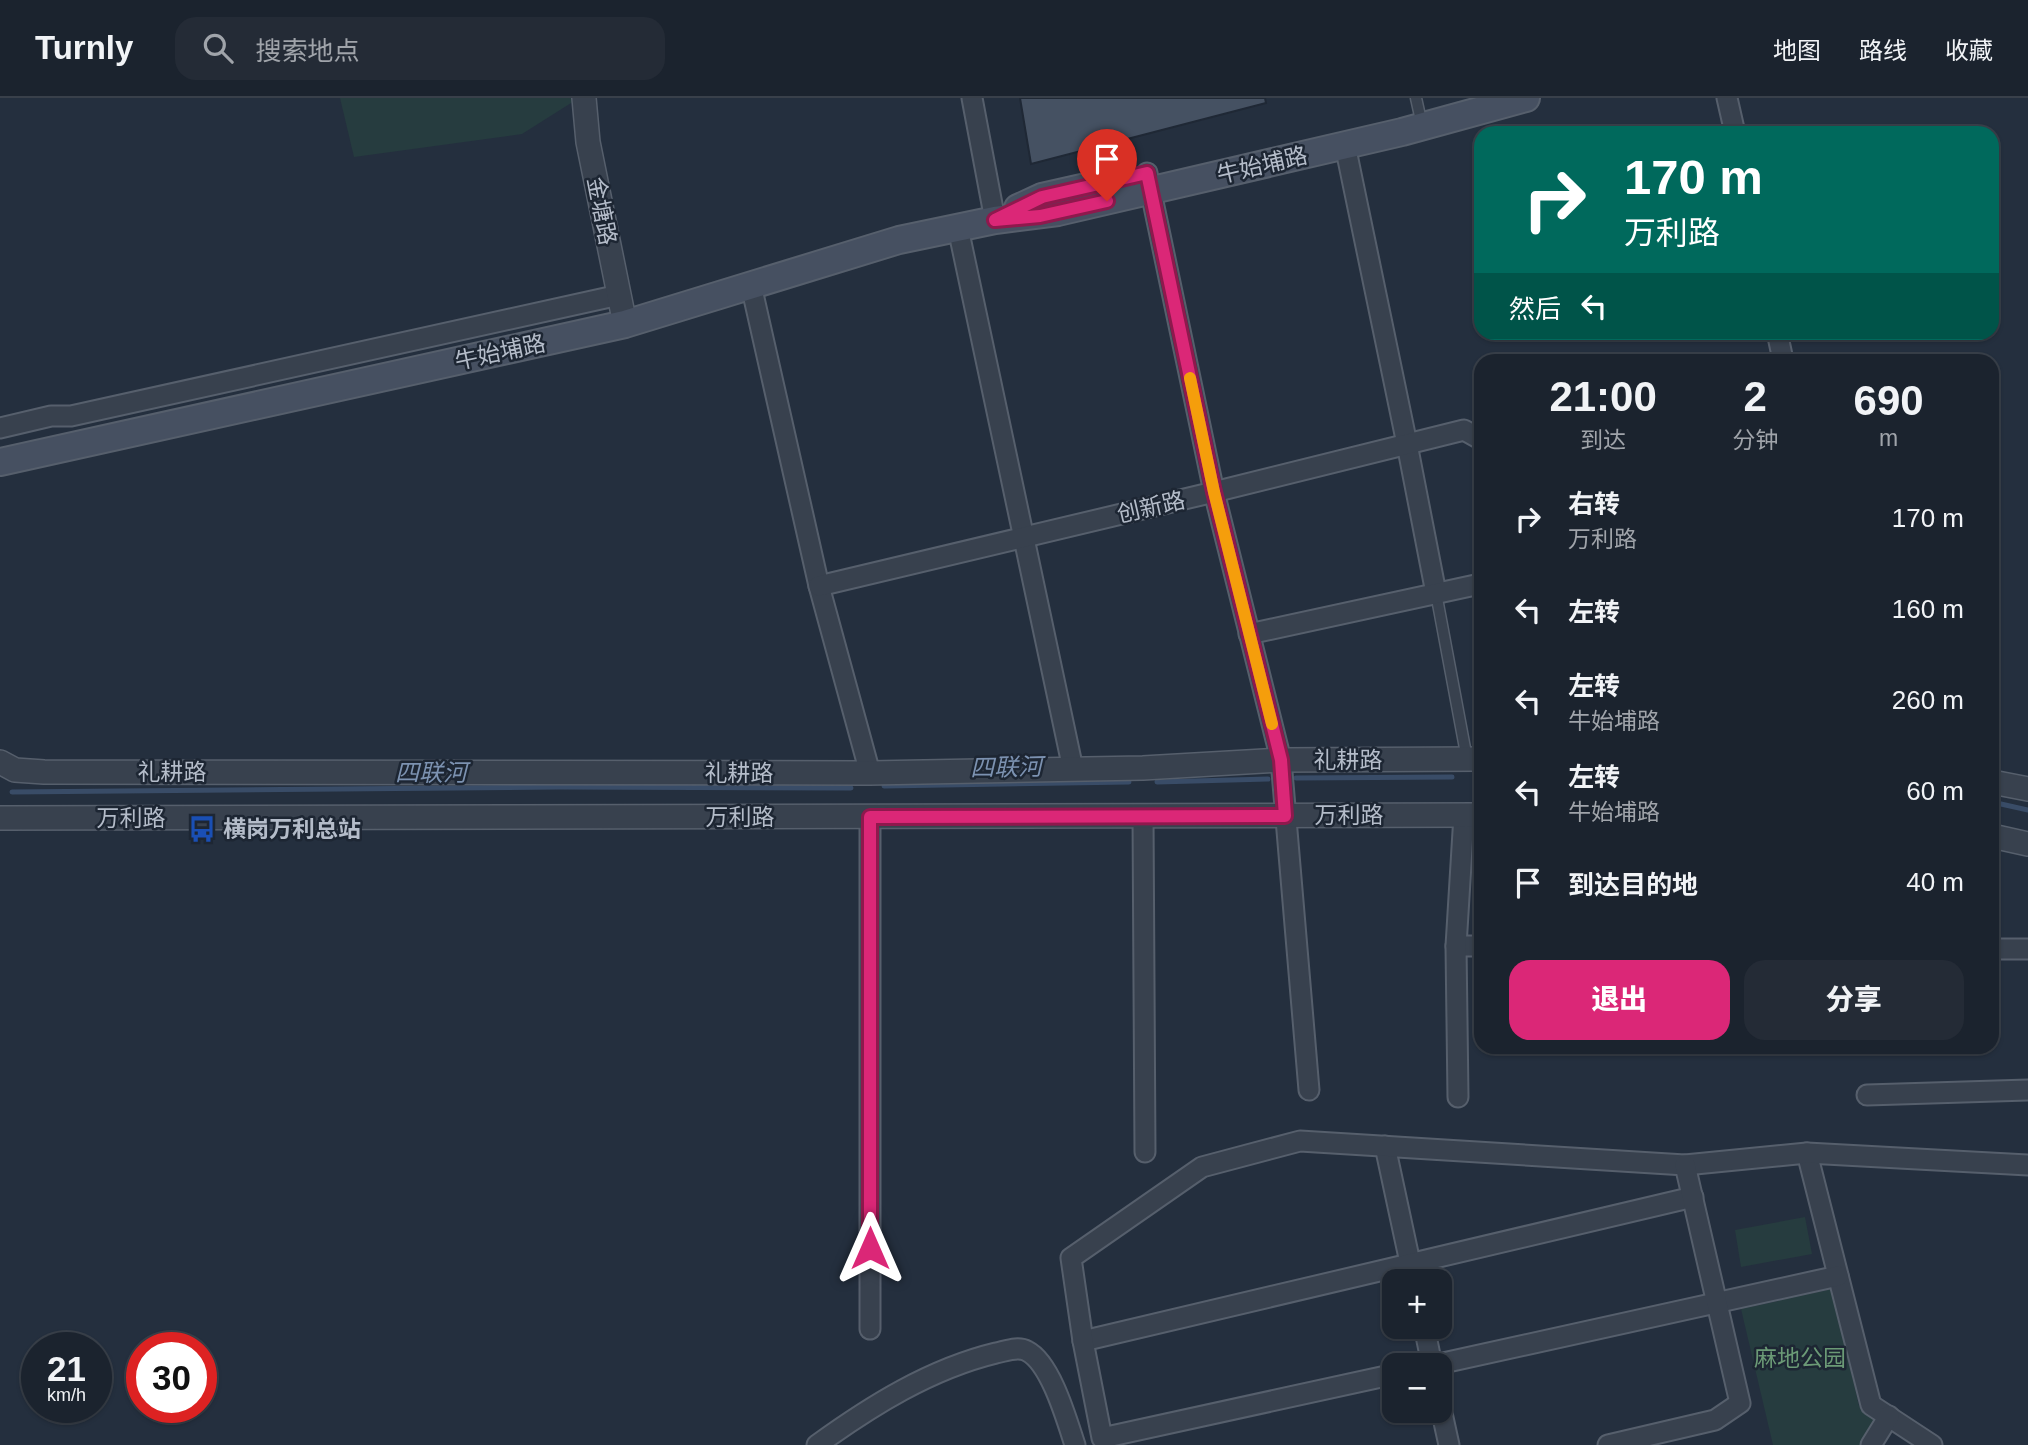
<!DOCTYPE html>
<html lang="zh">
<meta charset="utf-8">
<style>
body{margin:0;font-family:Arial,"Noto Sans SC",sans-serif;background:#242b36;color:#f1f3f6;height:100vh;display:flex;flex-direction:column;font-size:26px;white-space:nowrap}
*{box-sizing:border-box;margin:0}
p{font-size:23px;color:#a0a4aa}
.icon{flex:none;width:38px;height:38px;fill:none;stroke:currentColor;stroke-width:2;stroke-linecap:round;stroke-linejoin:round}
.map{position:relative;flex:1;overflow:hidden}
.side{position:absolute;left:1474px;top:256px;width:525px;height:700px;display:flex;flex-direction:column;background:#1b232e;border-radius:21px;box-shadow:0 2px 5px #0004,0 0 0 2px #39404a}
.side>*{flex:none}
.guide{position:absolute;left:1474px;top:28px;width:525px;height:214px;border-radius:21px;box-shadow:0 2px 5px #0004,0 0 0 2px #39404a;background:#00695c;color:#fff;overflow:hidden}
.controls{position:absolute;left:1382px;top:1171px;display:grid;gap:14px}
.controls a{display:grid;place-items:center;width:70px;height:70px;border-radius:14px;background:#1b232e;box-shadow:0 2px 5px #0004,0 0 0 2px #39404a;font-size:35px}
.speed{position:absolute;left:21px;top:1234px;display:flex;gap:14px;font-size:35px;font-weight:700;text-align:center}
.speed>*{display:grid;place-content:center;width:91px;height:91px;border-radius:50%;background:#1b232e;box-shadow:0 2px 5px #0004,0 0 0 2px #39404a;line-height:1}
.speed small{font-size:18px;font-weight:400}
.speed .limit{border:10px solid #d22;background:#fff;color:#111}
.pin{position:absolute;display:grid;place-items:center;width:60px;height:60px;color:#fff;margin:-72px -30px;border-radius:50% 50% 50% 0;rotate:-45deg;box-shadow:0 0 7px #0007}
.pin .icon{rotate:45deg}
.me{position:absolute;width:77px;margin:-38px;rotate:0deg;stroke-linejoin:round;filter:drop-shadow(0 0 5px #0008)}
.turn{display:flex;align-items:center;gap:24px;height:147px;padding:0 35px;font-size:32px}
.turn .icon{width:91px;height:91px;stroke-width:2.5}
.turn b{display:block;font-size:49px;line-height:60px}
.then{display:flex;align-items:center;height:66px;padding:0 35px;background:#0003;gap:14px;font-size:26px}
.eta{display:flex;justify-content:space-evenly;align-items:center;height:119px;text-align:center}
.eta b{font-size:42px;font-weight:800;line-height:49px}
.primary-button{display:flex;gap:14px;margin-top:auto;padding:14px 35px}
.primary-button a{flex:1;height:80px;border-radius:21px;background:#db2777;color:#fff;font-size:28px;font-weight:800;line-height:80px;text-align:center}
.primary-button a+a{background:#242b36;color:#f1f3f6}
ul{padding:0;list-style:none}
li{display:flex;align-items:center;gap:21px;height:91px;padding:0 35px}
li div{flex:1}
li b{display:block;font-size:26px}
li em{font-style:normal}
header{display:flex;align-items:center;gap:42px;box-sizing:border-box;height:98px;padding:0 35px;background:#1b232e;border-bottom:2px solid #39404a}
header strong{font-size:33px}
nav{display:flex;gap:38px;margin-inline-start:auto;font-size:24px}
.search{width:490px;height:63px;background:#242b36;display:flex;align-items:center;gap:18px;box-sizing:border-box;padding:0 24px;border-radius:21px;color:#a0a4aa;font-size:26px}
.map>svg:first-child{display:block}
.green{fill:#263c3f}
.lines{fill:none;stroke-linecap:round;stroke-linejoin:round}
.stream{stroke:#394c67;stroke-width:5}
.building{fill:#455162;stroke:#1f2835;stroke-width:2}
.service-casing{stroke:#565f6c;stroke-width:13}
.minor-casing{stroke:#565f6c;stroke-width:23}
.tertiary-casing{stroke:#565f6c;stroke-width:26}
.secondary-casing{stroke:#565f6c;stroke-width:30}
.service{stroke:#38414e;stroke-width:10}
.minor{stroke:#38414e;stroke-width:19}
.tertiary{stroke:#38414e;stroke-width:23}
.secondary{stroke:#465061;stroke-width:26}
.route-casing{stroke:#8e194d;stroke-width:18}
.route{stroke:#db2777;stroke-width:12}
.slow{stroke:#f59e0b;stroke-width:12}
.labels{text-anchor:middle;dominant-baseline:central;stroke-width:5;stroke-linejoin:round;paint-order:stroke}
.street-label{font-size:23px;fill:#b4bcc9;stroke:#1d2633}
.poi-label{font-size:23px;font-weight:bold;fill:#b4bcc9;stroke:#1d2633;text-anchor:start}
.park-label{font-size:23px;fill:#6b9a76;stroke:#1d2633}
.water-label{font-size:24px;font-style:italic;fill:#7c92b1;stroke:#1d2633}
</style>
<header>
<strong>Turnly</strong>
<div class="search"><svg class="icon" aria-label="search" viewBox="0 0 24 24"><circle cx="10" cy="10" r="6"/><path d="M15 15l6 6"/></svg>搜索地点</div>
<nav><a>地图</a><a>路线</a><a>收藏</a></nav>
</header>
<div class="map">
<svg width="2028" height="1347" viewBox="0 0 2028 1347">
<rect width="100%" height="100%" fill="#242f3e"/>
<g class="green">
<polygon points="340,0 579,0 522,36 354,59"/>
<polygon points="1805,1119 1812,1156 1741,1169 1735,1132"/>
<polygon points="1832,1191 1859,1308 1878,1323 1863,1347 1773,1347 1741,1211"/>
</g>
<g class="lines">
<g class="stream">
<polyline points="1296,680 1452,679"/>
<polyline points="1157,684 1268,681"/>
<polyline points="884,688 1129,684"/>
<polyline points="12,694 559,689 851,690"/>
<polyline points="1992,704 2028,712"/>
</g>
</g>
<polygon class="building" points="1020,0 1265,0 1266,5 1031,66"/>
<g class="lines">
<defs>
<g id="service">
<polyline points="1416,0 1422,27"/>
<polyline points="1436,495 1467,661"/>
</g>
<g id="minor">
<polyline points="972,0 995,122"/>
<polyline points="1727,0 1735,35"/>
<polyline points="1345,47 1407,346 1436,495"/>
<polyline points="1147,75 1214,394 1281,662 1309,992"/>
<polyline points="958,130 1073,671"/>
<polyline points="751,187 819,488 870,675"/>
<polyline points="1777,234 1783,262"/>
<polyline points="0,330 51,318 71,318 619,197"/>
<polyline points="819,488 1214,394 1464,332 1480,341"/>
<polyline points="1249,536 1480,486"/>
<polyline points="1143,718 1145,1054"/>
<polyline points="870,719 870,1231"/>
<polyline points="1456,848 1480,848"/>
<polyline points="1992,851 2028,851"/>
<polyline points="1867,997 2028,992"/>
<polyline points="1458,999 1456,848 1464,717"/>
<polyline points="1385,1048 1414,1183"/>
<polyline points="1807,1055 1871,1307 1932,1347"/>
<polyline points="1424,1228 1432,1267"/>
<polyline points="1083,1243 1693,1099"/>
<polyline points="1434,1267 1838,1178"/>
<polyline points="1395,1276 1102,1340 1083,1243 1071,1160 1202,1069 1300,1043 1685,1067 1807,1055 2028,1067"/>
<polyline points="1440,1306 1449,1347"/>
<path d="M817 1347C871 1308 930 1271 996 1255 1006 1253 1018 1248 1027 1253 1051 1265 1067 1323 1075 1347"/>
<polyline points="1608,1347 1715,1322 1740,1305 1685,1067"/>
<polyline points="1871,1347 1889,1318"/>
</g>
<g id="tertiary">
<polyline points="584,0 588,44 625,226"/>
<polyline points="0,664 15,672 44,674 870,675 1143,670 1281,662 1480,661"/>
<polyline points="1992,684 2028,691"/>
<polyline points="0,720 1480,717"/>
<polyline points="1992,738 2028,746"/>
</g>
<g id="secondary">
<polyline points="1018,110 1042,99 1122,81"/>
<polyline points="0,364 625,226 899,142 995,122 1058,114 1402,34 1526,0"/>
</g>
</defs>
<use href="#service" class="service-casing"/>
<use href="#minor" class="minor-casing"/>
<use href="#tertiary" class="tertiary-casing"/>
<use href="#secondary" class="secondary-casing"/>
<use href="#service" class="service"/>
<use href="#minor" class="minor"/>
<use href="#tertiary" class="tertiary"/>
<use href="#secondary" class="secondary"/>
</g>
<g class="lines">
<defs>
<polyline id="route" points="870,1150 870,719 1285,718 1281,662 1214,394 1147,75 1042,99 995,122 1040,118 1107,103"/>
</defs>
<use href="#route" class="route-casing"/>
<use href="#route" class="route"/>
<polyline class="slow" points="1190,280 1214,394 1272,626"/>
</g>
<defs>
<symbol id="bus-bare" viewBox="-9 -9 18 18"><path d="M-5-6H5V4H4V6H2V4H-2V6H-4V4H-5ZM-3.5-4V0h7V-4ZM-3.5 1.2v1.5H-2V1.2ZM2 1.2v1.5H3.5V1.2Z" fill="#1a4fb4" stroke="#1d2633" stroke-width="2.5" paint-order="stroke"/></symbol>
</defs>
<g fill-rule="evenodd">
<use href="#bus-bare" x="183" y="712" width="38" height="38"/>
</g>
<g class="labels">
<g class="street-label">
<text transform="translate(1262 67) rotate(-13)">牛始埔路</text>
<text transform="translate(602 113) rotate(79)">金塘路</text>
<text transform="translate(500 254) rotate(-12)">牛始埔路</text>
<text transform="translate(1151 409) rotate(-13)">创新路</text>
<text x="1348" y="662">礼耕路</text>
<text x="172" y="674">礼耕路</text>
<text x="739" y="675">礼耕路</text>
<text x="1349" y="717">万利路</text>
<text x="740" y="719">万利路</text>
<text x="131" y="720">万利路</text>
</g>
<g class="poi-label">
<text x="223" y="731">横岗万利总站</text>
</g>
<g class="park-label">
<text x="1800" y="1260">麻地公园</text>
</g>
<g class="water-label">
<text transform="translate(1006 669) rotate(-1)">四联河</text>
<text x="431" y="674">四联河</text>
</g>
</g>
</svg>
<div class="controls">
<a>+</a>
<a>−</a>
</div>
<div class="speed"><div>21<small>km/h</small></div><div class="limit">30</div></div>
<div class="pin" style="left:1107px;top:103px;background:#d93025"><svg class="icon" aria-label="arrive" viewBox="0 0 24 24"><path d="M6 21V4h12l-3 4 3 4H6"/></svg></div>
<svg class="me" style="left:870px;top:1150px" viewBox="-20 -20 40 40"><path d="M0-17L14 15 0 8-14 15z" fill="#db2777" stroke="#fff" stroke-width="4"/></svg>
<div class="guide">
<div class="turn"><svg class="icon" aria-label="right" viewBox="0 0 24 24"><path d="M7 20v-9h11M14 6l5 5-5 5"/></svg><div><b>170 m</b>万利路</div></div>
<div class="then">然后<svg class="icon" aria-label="left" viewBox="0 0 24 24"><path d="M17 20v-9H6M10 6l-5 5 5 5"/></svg></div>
</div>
<section class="side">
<div class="eta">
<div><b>21:00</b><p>到达</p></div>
<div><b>2</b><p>分钟</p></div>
<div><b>690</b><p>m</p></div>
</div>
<ul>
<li><svg class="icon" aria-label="right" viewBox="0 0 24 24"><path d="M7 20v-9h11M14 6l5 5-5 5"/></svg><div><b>右转</b><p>万利路</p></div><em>170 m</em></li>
<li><svg class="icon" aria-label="left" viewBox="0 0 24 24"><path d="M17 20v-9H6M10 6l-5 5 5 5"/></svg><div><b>左转</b></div><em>160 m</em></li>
<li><svg class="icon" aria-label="left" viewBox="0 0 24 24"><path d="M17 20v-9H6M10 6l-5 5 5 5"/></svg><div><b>左转</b><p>牛始埔路</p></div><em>260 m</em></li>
<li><svg class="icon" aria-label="left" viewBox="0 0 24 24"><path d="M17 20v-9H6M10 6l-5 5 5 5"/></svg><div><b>左转</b><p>牛始埔路</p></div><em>60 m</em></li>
<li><svg class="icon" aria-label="arrive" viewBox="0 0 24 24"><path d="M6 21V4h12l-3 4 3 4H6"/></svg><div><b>到达目的地</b></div><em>40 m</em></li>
</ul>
<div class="primary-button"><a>退出</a><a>分享</a></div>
</section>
</div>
